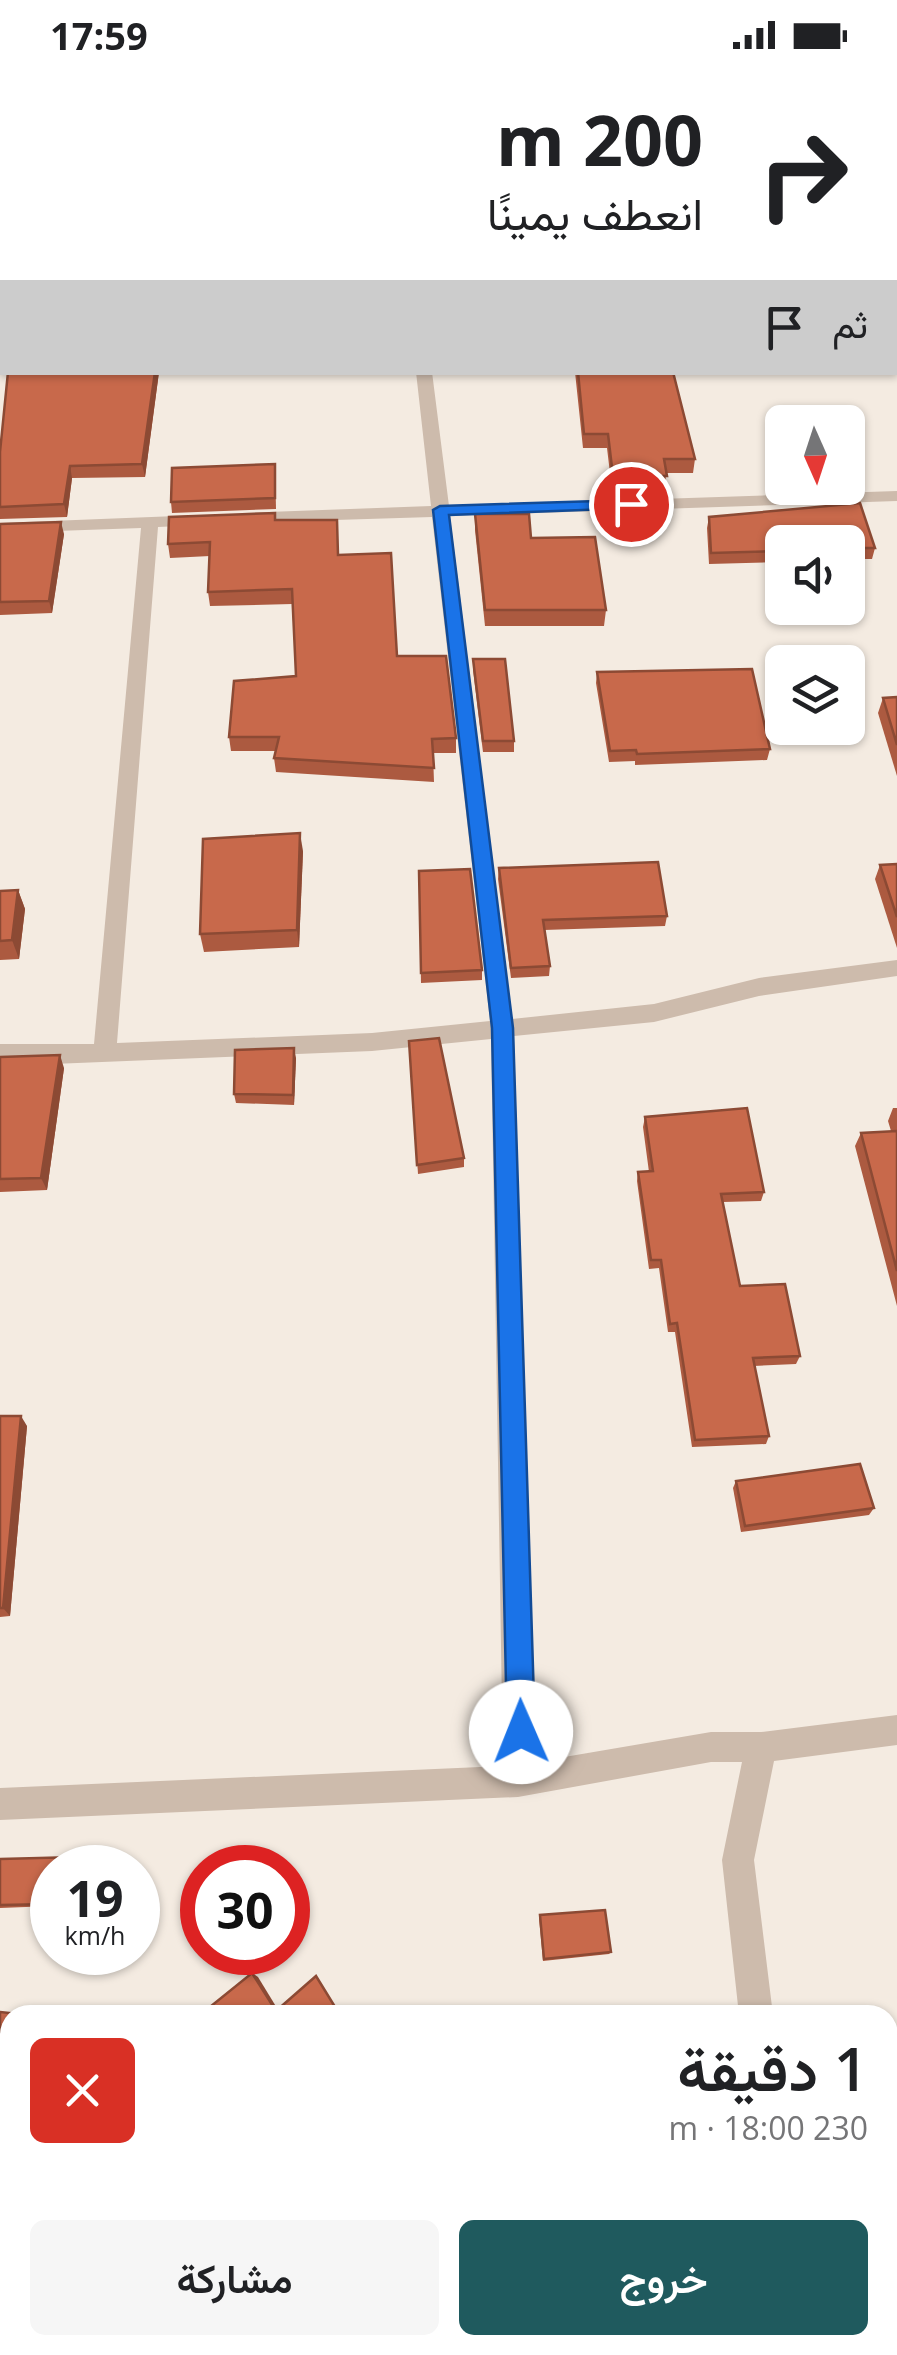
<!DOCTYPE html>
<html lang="ar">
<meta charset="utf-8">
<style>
body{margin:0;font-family:"Open Sans",Vazirmatn,sans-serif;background:#f6f6f6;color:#202124;direction:rtl;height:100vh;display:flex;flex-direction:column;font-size:38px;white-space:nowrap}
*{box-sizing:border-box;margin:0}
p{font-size:32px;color:#757577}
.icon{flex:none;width:55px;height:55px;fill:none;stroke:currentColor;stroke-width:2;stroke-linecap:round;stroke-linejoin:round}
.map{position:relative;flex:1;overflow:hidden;direction:ltr}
.side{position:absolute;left:0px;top:1935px;width:898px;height:350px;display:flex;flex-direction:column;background:#fff;border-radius:30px 30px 0 0;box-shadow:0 2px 8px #0004;direction:rtl}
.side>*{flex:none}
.top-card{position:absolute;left:0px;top:0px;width:898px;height:305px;box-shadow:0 2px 8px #0004;direction:rtl;background:#fff;color:#202124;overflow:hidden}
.needle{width:65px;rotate:177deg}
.buttons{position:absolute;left:765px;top:335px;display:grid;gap:20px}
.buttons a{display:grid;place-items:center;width:100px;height:100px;border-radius:15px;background:#fff;box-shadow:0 2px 8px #0004;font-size:50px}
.speed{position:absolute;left:30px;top:1775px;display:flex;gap:20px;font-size:50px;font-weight:700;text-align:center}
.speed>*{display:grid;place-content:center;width:130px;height:130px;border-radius:50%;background:#fff;box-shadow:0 2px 8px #0004;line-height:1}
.speed small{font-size:25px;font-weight:400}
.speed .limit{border:15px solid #d22;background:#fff;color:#111}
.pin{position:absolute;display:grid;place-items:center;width:85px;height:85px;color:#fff;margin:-42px;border:5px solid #fff;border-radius:50%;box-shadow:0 2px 10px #0007}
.me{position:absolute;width:110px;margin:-55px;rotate:359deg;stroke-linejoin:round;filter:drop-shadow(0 0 8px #0008)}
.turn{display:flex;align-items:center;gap:35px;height:210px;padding:0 30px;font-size:45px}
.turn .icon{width:130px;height:130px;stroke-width:2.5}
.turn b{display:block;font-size:70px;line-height:85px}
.then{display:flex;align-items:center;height:95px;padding:0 30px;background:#0003;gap:20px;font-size:38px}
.round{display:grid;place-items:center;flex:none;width:105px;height:105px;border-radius:15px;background:#f6f6f6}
.head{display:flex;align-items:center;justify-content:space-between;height:170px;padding:0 30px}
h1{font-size:60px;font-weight:600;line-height:75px}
.primary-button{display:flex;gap:20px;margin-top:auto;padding:20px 30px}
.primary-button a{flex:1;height:115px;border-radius:15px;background:#1f5a5e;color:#fff;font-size:40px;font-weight:600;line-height:115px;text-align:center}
.primary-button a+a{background:#f6f6f6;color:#202124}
.status{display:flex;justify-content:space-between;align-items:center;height:70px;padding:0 50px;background:#fff;direction:ltr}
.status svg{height:28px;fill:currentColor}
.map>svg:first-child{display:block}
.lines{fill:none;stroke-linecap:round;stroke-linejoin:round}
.minor{fill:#cdbbac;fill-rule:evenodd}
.wall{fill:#ac5a40}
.shaded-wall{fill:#8c4a34}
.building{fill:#c8694b;stroke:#8c4a34;stroke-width:2.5}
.route{fill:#1a73e8;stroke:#114b97;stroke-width:2.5}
</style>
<div class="status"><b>17:59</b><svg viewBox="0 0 49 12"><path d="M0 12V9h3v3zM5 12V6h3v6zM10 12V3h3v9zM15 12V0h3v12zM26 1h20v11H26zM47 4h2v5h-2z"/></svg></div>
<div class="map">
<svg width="897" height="2285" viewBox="0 0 897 2285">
<rect width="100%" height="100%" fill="#f4ebe1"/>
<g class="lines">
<g class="minor">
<rect x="383" y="0" width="12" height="2"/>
<polygon points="855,0 867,0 868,2 856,2"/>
<polygon points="0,4 2,5 2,13 0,12"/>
<rect x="895" y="56" width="2" height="8"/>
<rect x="895" y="170" width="2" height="8"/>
<polygon points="416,302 432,302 449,436 897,421 897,431 450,446 512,949 654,934 759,908 897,890 897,906 759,926 654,952 514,966 535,1692 711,1662 761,1662 897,1645 897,1675 774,1691 754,1790 773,1945 739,1945 722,1790 742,1692 711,1692 518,1727 0,1750 0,1718 503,1696 491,969 372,981 28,995 0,992 0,974 94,974 141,458 0,463 0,453 202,445 211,450 202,455 158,457 117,973 372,963 490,951 432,447 242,453 233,448 242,443 431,436"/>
<polygon points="798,2275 836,2275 840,2285 802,2285"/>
</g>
</g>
<g class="wall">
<rect x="502" y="0" width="298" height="2"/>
<polygon points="159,302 145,407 72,408 67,447 0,449 0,382"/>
<polygon points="575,302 673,302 695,389 693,403 666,403 665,419 612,420 607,378 583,378"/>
<polygon points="275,394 276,439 172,443 171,432"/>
<polygon points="860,433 875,478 872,489 848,489 848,472 782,472 782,492 709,494 707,458 709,447"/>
<polygon points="475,444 531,468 606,540 604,556 485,556 475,460"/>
<polygon points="276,450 339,485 397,586 456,668 456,683 433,683 434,712 276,702 274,688 276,681 231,681 229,667 296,606 292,534 210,536 208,522 210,486 170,488 168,474"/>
<polygon points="0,454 64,464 52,543 0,545"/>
<polygon points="473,589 514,671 514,682 483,682 473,600"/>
<polygon points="597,602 770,679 767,690 635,695 635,691 609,692 596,613"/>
<polygon points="897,627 897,706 878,643 883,628"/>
<polygon points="303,781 299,877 204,882 200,864"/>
<polygon points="897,794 897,878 875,809 880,795"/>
<polygon points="499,798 667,846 665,856 544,860 550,896 549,906 511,908 498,809"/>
<polygon points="419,801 482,900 482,910 421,913"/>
<polygon points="18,820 25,839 19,889 0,890 0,821"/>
<polygon points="409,971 464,1088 464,1097 418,1104"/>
<polygon points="0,987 64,998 47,1120 0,1122"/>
<polygon points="296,988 294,1035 236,1033 234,1024"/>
<polygon points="893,1038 897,1038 897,1236 855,1076 861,1063 891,1061 888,1051"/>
<polygon points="645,1047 764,1122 761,1131 723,1132 740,1216 800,1286 796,1294 754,1296 769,1366 766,1374 692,1377 675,1262 668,1262 659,1198 649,1199 637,1111 638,1102 649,1102 643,1057"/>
<polygon points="0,1346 27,1356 10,1546 0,1547"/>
<polygon points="736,1411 874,1438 869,1445 741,1462 733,1418"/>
<polygon points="0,1789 120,1793 124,1796 124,1798 52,1798 52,1836 0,1838"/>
<polygon points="540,1845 611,1882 609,1884 543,1891 539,1848"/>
<polygon points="897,2209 897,2285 880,2285 878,2275 888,2275 888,2210"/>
</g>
<g class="shaded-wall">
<polygon points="155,302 159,302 145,407 142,394"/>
<polygon points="70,396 72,408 67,447 64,434"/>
<polygon points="61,452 64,464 52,543 49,531"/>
<polygon points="300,763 303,781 299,877 297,860"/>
<polygon points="18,820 25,839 19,889 12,870"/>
<polygon points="294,978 296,988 294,1035 293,1025"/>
<polygon points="60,985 64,998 47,1120 41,1108"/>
<polygon points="21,1346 27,1356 10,1546 3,1538"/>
<polygon points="252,1903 258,1907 280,1943 276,1941"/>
<polygon points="10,1943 18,1945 10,1945 10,1963 5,1962"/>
<polygon points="121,2275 130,2275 129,2279 122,2285 119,2285"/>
</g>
<g class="building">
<polygon points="133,0 378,0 378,2 132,2"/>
<polygon points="504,0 645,0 645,2 505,2"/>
<polygon points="8,302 155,302 142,394 70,396 64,434 0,437 0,382"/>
<polygon points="578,302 673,302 695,389 664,389 667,406 613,406 608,364 584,364"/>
<polygon points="275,394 275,428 171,432 172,398"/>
<polygon points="860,433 875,478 848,478 848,472 782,472 782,481 711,483 709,447"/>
<polygon points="275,443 275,450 337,450 338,485 391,483 397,586 446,586 456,668 432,669 434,698 274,688 279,667 229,667 234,611 296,606 292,519 208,522 210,472 168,474 169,447"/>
<polygon points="475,444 529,444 531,468 595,467 606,540 485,540"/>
<polygon points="61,452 49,531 0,532 0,454"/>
<polygon points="473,589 505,589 514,671 483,671"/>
<polygon points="752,599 770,679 637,684 636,680 610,681 597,602"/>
<polygon points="897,627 897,675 883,628"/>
<polygon points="300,763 297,860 200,864 203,769"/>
<polygon points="658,792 667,846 543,850 550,896 511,898 499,798"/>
<polygon points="897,794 897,847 880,795"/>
<polygon points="470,799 482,900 421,903 419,801"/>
<polygon points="18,820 12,870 0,871 0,821"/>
<polygon points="439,968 464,1088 417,1095 409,971"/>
<polygon points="294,978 293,1025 234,1024 235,980"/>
<polygon points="60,985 41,1108 0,1109 0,987"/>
<polygon points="747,1038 764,1122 721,1124 740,1216 785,1214 800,1286 753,1288 769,1366 695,1370 677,1253 670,1254 661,1190 651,1190 638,1102 653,1101 645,1047"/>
<polygon points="897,1061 897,1201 861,1063"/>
<polygon points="0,1346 21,1346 3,1538 0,1538"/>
<polygon points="860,1394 874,1438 745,1456 736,1411"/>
<polygon points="78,1787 120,1793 119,1798 52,1798 52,1834 0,1835 0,1789"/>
<polygon points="605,1840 611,1882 544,1889 540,1845"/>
<polygon points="252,1903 276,1941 316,1906 340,1945 200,1945"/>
<polygon points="366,1937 372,1945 357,1945"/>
<polygon points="0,1942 10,1943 5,1962 10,1962 10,2057 0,2056"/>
<polygon points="10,2188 10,2240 0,2241 0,2189"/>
<polygon points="897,2212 897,2285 886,2285 884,2275 888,2275 888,2213"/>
<polygon points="27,2275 121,2275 119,2285 25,2285"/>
</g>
<polygon class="route" points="631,430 639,434 636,438 449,445 513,958 535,1662 531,1672 521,1676 511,1672 507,1662 492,958 433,440 440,436"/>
</svg>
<div class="buttons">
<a><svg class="needle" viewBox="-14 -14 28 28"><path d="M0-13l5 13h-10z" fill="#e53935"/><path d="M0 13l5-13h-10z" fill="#757577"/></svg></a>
<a><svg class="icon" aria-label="sound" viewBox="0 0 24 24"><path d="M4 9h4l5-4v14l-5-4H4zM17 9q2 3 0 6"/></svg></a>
<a><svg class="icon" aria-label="layers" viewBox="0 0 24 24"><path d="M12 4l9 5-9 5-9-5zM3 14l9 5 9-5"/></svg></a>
</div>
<div class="speed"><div>19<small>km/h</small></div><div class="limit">30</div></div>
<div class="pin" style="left:631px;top:434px;background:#d93025"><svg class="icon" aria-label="arrive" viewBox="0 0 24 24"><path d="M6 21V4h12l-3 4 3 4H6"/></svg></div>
<svg class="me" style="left:521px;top:1662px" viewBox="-20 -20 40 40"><circle r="19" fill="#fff"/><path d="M0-13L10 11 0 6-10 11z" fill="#1a73e8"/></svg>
<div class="top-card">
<div class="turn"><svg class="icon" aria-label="right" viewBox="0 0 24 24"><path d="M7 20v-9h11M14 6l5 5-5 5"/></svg><div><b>200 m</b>انعطف يمينًا</div></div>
<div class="then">ثم<svg class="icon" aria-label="arrive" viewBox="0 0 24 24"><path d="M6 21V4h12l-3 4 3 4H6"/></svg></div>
</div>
<section class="side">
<div class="head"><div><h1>1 دقيقة</h1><p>230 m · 18:00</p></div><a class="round" style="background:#d93025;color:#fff"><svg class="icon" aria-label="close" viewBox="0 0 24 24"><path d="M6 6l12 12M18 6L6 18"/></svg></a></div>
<div class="primary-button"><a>خروج</a><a>مشاركة</a></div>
</section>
</div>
